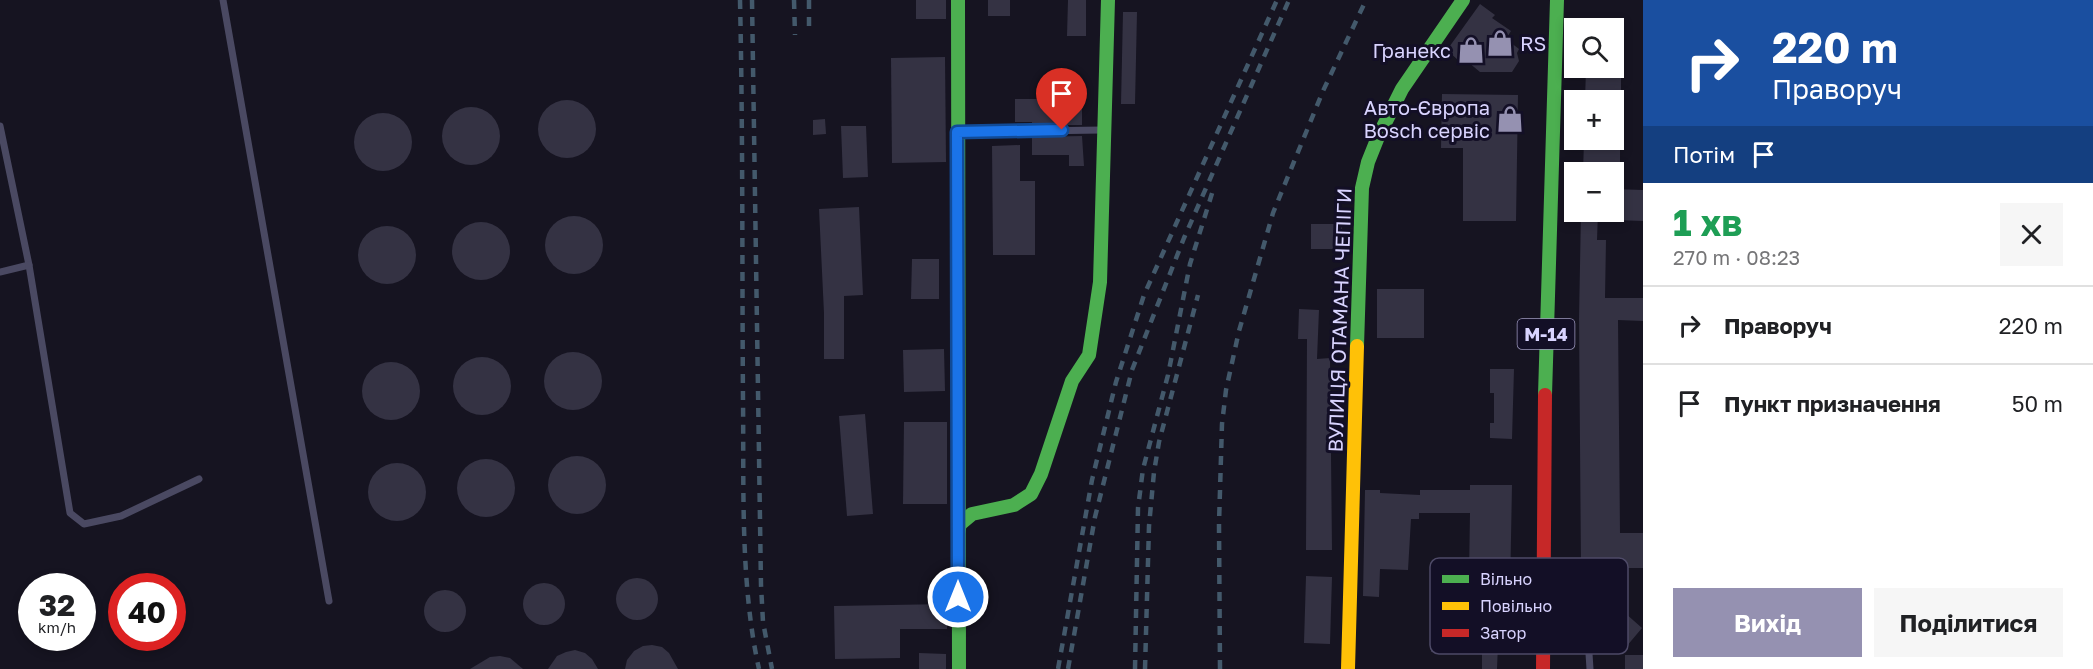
<!DOCTYPE html>
<html lang="uk">
<meta charset="utf-8">
<style>
body{margin:0;font-family:"Golos Text",sans-serif;background:#f6f6f6;color:#202124;height:100vh;display:flex;flex-direction:column;font-size:22px;white-space:nowrap}
*{box-sizing:border-box;margin:0}
p{font-size:20px;color:#757577}
.icon{flex:none;width:33px;height:33px;fill:none;stroke:currentColor;stroke-width:2;stroke-linecap:round;stroke-linejoin:round}
.map{position:relative;flex:1;overflow:hidden}
.panel{display:flex;flex-direction:column;background:#fff;width:450px}
.panel>*{flex:none}
.top-card{background:#1a4fa0;color:#fff;overflow:hidden}
.fabs{position:absolute;left:1564px;top:18px;display:grid;gap:12px}
.fabs a{display:grid;place-items:center;width:60px;height:60px;border-radius:0px;background:#fff;box-shadow:0 3px 9px #0003;font-size:30px}
.speed{position:absolute;left:18px;top:573px;display:flex;gap:12px;font-size:30px;font-weight:700;text-align:center}
.speed>*{display:grid;place-content:center;width:78px;height:78px;border-radius:50%;background:#fff;box-shadow:0 3px 9px #0003;line-height:1}
.speed small{font-size:15px;font-weight:400}
.speed .limit{border:9px solid #d22;background:#fff;color:#111}
.pin{position:absolute;display:grid;place-items:center;width:51px;height:51px;color:#fff;margin:-62px -26px;border-radius:50% 50% 50% 0;rotate:-45deg;box-shadow:0 0 6px #0007}
.pin .icon{rotate:45deg}
.me{position:absolute;width:66px;margin:-33px;rotate:0deg;stroke-linejoin:round;filter:drop-shadow(0 0 4px #0008)}
.turn{display:flex;align-items:center;gap:21px;height:126px;padding:0 30px;font-size:27px}
.turn .icon{width:78px;height:78px;stroke-width:2.5}
.turn b{display:block;font-size:42px;line-height:51px}
.then{display:flex;align-items:center;height:57px;padding:0 30px;background:#0003;gap:12px;font-size:22px}
.round{display:grid;place-items:center;flex:none;width:63px;height:63px;border-radius:0px;background:#f6f6f6}
.head{display:flex;align-items:center;justify-content:space-between;height:102px;padding:0 30px}
h1{font-size:36px;font-weight:700;line-height:45px;color:#1e9e55}
.primary-button{display:flex;gap:12px;margin-top:auto;padding:12px 30px}
.primary-button a{flex:1;height:69px;border-radius:0px;background:#9591b1;color:#fff;font-size:24px;font-weight:700;line-height:69px;text-align:center}
.primary-button a+a{background:#f6f6f6;color:#202124}
ul{padding:0;list-style:none}
li{display:flex;align-items:center;gap:18px;height:78px;padding:0 30px;border-top:2px solid #e0e0e0}
li div{flex:1}
li b{display:block;font-size:22px}
li em{font-style:normal}
main{display:flex;flex:1;min-height:0}
.map>svg:first-child{display:block}
.building{fill:#343243}
.lines{fill:none;stroke-linecap:round;stroke-linejoin:round}
.lane{stroke:#4a4962;stroke-width:7}
.fast{stroke:#4caf50;stroke-width:14}
.slow{stroke:#ffc107;stroke-width:14}
.jam{stroke:#c62828;stroke-width:14}
.rail{stroke:#43596b;stroke-width:4.5;stroke-dasharray:9 8;stroke-linecap:butt}
.route-casing{stroke:#114b97;stroke-width:15}
.route{stroke:#1a73e8;stroke-width:10}
.labels{text-anchor:middle;dominant-baseline:central;stroke-width:6;stroke-linejoin:round;paint-order:stroke}
.shield{fill:#130f26;stroke:#9e99be;stroke-width:1.5}
.shield-label{font-size:18px;font-weight:bold;fill:#d9d4ff}
.poi-label{font-size:20px;fill:#d9d4ff;stroke:#130f26;text-anchor:end}
.street-label{font-size:20px;fill:#d9d4ff;stroke:#130f26}
.key{fill:#130f26;stroke:#4e4a67;stroke-width:1.5}
.key-label{font-size:16px;fill:#d9d4ff}
</style>
<main>
<div class="map">
<svg width="1643" height="669" viewBox="0 0 1643 669">
<rect width="100%" height="100%" fill="#161421"/>
<g class="building">
<rect x="916" y="0" width="30" height="19"/>
<rect x="988" y="0" width="22" height="16"/>
<polygon points="1068,0 1086,0 1086,36 1067,36"/>
<polygon points="1480,4 1495,15 1492,18 1511,31 1506,39 1519,49 1517,53 1519,61 1512,72 1480,72 1462,57 1459,61 1447,50"/>
<polygon points="1123,12 1137,12 1135,104 1121,104"/>
<polygon points="945,57 946,162 892,163 891,58"/>
<polygon points="1586,68 1621,68 1621,100 1585,100"/>
<polygon points="1442,94 1518,95 1516,221 1463,221 1463,148 1441,148"/>
<polygon points="1015,99 1082,99 1082,125 1032,125 1032,122 1015,122"/>
<circle cx="567" cy="129" r="29"/>
<circle cx="471" cy="136" r="29"/>
<circle cx="383" cy="142" r="29"/>
<polygon points="825,119 826,134 813,135 813,120"/>
<polygon points="841,126 866,126 868,177 843,178"/>
<polygon points="1082,136 1084,166 1069,166 1069,155 1032,155 1032,137"/>
<polygon points="1584,140 1620,140 1620,172 1583,172"/>
<polygon points="1020,145 1020,181 1035,181 1035,255 993,255 992,146"/>
<polygon points="1614,189 1643,190 1643,221 1614,220"/>
<polygon points="859,207 863,295 844,296 844,359 824,359 824,313 819,209"/>
<polygon points="1581,212 1598,212 1597,240 1606,240 1605,298 1643,298 1643,321 1618,320 1620,533 1643,533 1643,568 1581,568 1579,319"/>
<circle cx="574" cy="245" r="29"/>
<circle cx="481" cy="251" r="29"/>
<rect x="1311" y="224" width="31" height="25"/>
<circle cx="387" cy="255" r="29"/>
<polygon points="912,259 939,259 939,299 911,299"/>
<rect x="1377" y="289" width="47" height="49"/>
<polygon points="1299,309 1319,310 1317,359 1330,358 1332,550 1306,550 1307,339 1298,339"/>
<polygon points="944,349 945,391 904,392 903,350"/>
<circle cx="573" cy="381" r="29"/>
<circle cx="482" cy="386" r="29"/>
<circle cx="391" cy="391" r="29"/>
<polygon points="1490,369 1514,369 1512,439 1490,438 1490,423 1494,423 1494,393 1490,393"/>
<polygon points="865,414 873,514 847,516 839,416"/>
<polygon points="904,422 947,422 947,504 903,504"/>
<circle cx="577" cy="485" r="29"/>
<circle cx="486" cy="488" r="29"/>
<circle cx="397" cy="492" r="29"/>
<polygon points="1470,485 1512,485 1509,644 1498,644 1497,669 1482,669 1482,653 1431,652 1431,622 1444,622 1444,575 1469,575 1470,513 1419,513 1419,519 1411,519 1408,570 1380,569 1379,597 1363,596 1365,490 1380,490 1380,493 1420,495 1420,490 1470,490"/>
<polygon points="1306,576 1332,577 1330,644 1304,643"/>
<circle cx="637" cy="599" r="21"/>
<circle cx="544" cy="604" r="21"/>
<circle cx="445" cy="611" r="21"/>
<polygon points="1599,590 1642,628 1626,647 1598,623 1596,625 1594,623 1605,609 1603,605 1593,597"/>
<polygon points="947,604 947,629 900,629 900,658 835,659 834,606"/>
<polygon points="652,645 662,647 669,653 678,669 625,669 627,660 634,651 643,646"/>
<polygon points="575,650 585,653 592,659 598,669 548,669 557,656 566,652"/>
<polygon points="919,653 946,654 946,669 919,669"/>
<rect x="1625" y="655" width="18" height="14"/>
<polygon points="500,656 510,658 523,669 470,669 490,657"/>
</g>
<g class="lines">
<g class="lane">
<polyline points="223,0 329,601"/>
<polyline points="0,126 29,265 0,272"/>
<polyline points="960,132 1102,130"/>
<polyline points="29,265 70,513 84,524 121,516 199,479"/>
<polyline points="1547,566 1599,609 1587,623 1590,669"/>
</g>
<g class="fast">
<polyline points="958,0 959,669"/>
<polyline points="1357,346 1362,188 1368,162 1378,137 1402,89 1463,0"/>
<polyline points="1545,395 1557,0"/>
<polyline points="958,533 960,524 972,514 1014,505 1031,494 1041,474 1072,381 1089,355 1100,282 1108,0"/>
</g>
<polyline class="slow" points="1348,669 1357,346"/>
<polyline class="jam" points="1543,669 1545,395"/>
<g class="rail">
<path d="M740 0C743 134 742 267 743 401 744 488 740 584 759 669"/>
<polyline points="752,0 761,585 763,622 772,669"/>
<polyline points="794,0 795,35"/>
<polyline points="809,0 809,34"/>
<polyline points="1058,669 1092,480 1116,382 1144,295 1277,0"/>
<polyline points="1068,669 1095,517 1132,370 1184,238 1289,0"/>
<polyline points="1135,669 1138,508 1143,469 1168,375 1190,264 1214,187"/>
<polyline points="1145,669 1149,526 1154,472 1159,442 1198,295"/>
<polyline points="1220,669 1219,524 1222,424 1226,390 1239,331 1273,213 1323,91 1366,0"/>
</g>
</g>
<g class="lines">
<defs>
<polyline id="route" points="958,597 957,132 1062,130"/>
</defs>
<use href="#route" class="route-casing"/>
<use href="#route" class="route"/>
</g>
<defs>
<symbol id="shop-bare" viewBox="-9 -9 18 18"><path d="M-5-2.5h2.3a2.7 3.5 0 0 1 5.4 0H5L5.5 6h-11ZM-1.5-2.5h3a1.5 2.3 0 0 0-3 0Z" fill="#9591b1" stroke="#130f26" stroke-width="2.5" paint-order="stroke"/></symbol>
</defs>
<g fill-rule="evenodd">
<use href="#shop-bare" x="1481" y="24" width="38" height="38"/>
<use href="#shop-bare" x="1452" y="31" width="38" height="38"/>
<use href="#shop-bare" x="1491" y="100" width="38" height="38"/>
</g>
<g class="labels">
<rect class="shield" x="1517.5" y="319" width="57" height="30" rx="4.5"/>
<g class="shield-label">
<text x="1546" y="334">М-14</text>
</g>
<g class="poi-label">
<text x="1520" y="43" text-anchor="start">RS</text>
<text x="1451" y="50">Гранекс</text>
<text x="1490" y="107">Авто-Європа<tspan x="1490" dy="23">Bosch сервіс</tspan></text>
</g>
<g class="street-label">
<text transform="translate(1339 320) rotate(-88)">ВУЛИЦЯ ОТАМАНА ЧЕПІГИ</text>
</g>
</g>
<rect x="1430" y="558" width="198" height="96" rx="9" class="key"/>
<rect x="1442" y="575" width="27" height="8" fill="#4caf50"/>
<rect x="1442" y="602" width="27" height="8" fill="#ffc107"/>
<rect x="1442" y="629" width="27" height="8" fill="#c62828"/>
<g class="key-label">
<text x="1480" y="585">Вільно</text>
<text x="1480" y="612">Повільно</text>
<text x="1480" y="639">Затор</text>
</g>
</svg>
<div class="fabs">
<a><svg class="icon" aria-label="search" viewBox="0 0 24 24"><circle cx="10" cy="10" r="6"/><path d="M15 15l6 6"/></svg></a>
<a>+</a>
<a>−</a>
</div>
<div class="speed"><div>32<small>km/h</small></div><div class="limit">40</div></div>
<div class="pin" style="left:1062px;top:130px;background:#d93025"><svg class="icon" aria-label="arrive" viewBox="0 0 24 24"><path d="M6 21V4h12l-3 4 3 4H6"/></svg></div>
<svg class="me" style="left:958px;top:597px" viewBox="-20 -20 40 40"><circle r="17" fill="#1a73e8" stroke="#fff" stroke-width="3"/><path d="M0-11L8 9 0 5-8 9z" fill="#fff"/></svg>
</div>
<section class="panel">
<div class="top-card">
<div class="turn"><svg class="icon" aria-label="right" viewBox="0 0 24 24"><path d="M7 20v-9h11M14 6l5 5-5 5"/></svg><div><b>220 m</b>Праворуч</div></div>
<div class="then">Потім<svg class="icon" aria-label="arrive" viewBox="0 0 24 24"><path d="M6 21V4h12l-3 4 3 4H6"/></svg></div>
</div>
<div class="head"><div><h1>1 хв</h1><p>270 m · 08:23</p></div><a class="round"><svg class="icon" aria-label="close" viewBox="0 0 24 24"><path d="M6 6l12 12M18 6L6 18"/></svg></a></div>
<ul>
<li><svg class="icon" aria-label="right" viewBox="0 0 24 24"><path d="M7 20v-9h11M14 6l5 5-5 5"/></svg><div><b>Праворуч</b></div><em>220 m</em></li>
<li><svg class="icon" aria-label="arrive" viewBox="0 0 24 24"><path d="M6 21V4h12l-3 4 3 4H6"/></svg><div><b>Пункт призначення</b></div><em>50 m</em></li>
</ul>
<div class="primary-button"><a>Вихід</a><a>Поділитися</a></div>
</section>
</main>
